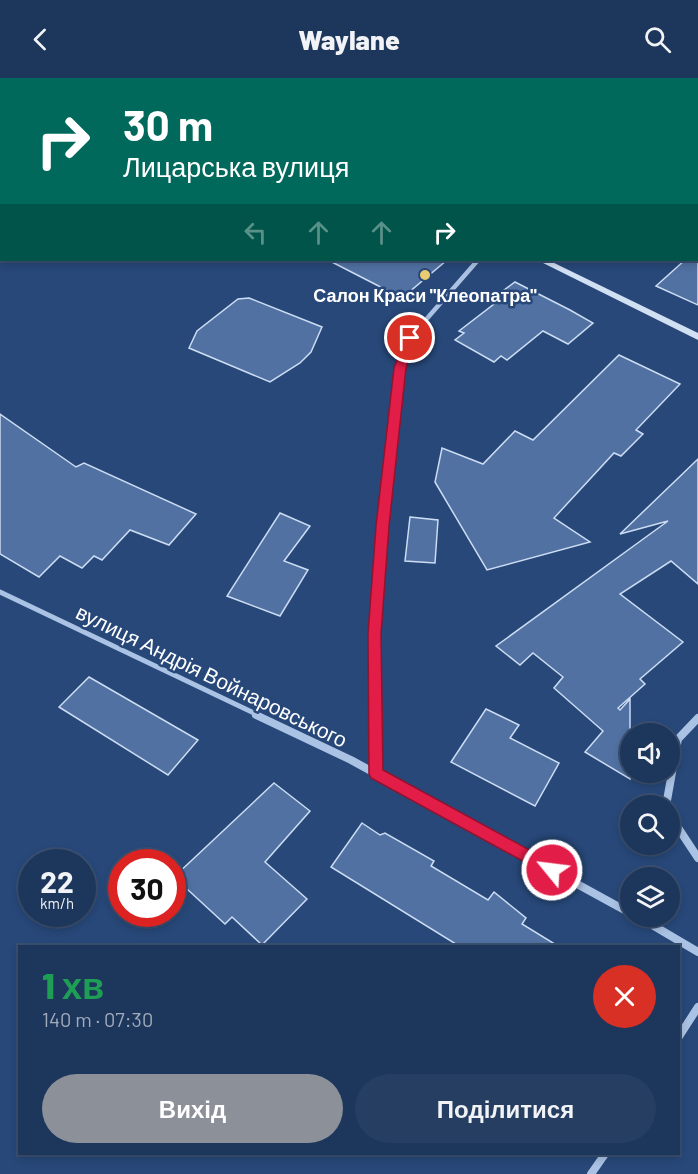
<!DOCTYPE html>
<html lang="uk">
<meta charset="utf-8">
<style>
body{margin:0;font-family:Barlow,sans-serif;background:#253e61;color:#f1f3f6;height:100vh;display:flex;flex-direction:column;font-size:22px;white-space:nowrap}
*{box-sizing:border-box;margin:0}
p{font-size:20px;color:#a0abbb}
.icon{flex:none;width:33px;height:33px;fill:none;stroke:currentColor;stroke-width:2;stroke-linecap:round;stroke-linejoin:round}
.map{position:relative;flex:1;overflow:hidden}
.panel{position:absolute;left:18px;top:867px;width:662px;height:210px;display:flex;flex-direction:column;background:#1d365b;border-radius:0px;box-shadow:0 3px 9px #0003,0 0 0 2px #3b5071}
.panel>*{flex:none}
.hud{position:absolute;left:0px;top:0px;width:699px;height:183px;box-shadow:0 3px 9px #0003,0 0 0 2px #3b5071;background:#00695c;color:#fff;overflow:hidden}
.fabs{position:absolute;left:620px;top:645px;display:grid;gap:12px}
.fabs a{display:grid;place-items:center;width:60px;height:60px;border-radius:50%;background:#1d365b;box-shadow:0 3px 9px #0003,0 0 0 2px #3b5071;font-size:30px}
.speed{position:absolute;left:18px;top:771px;display:flex;gap:12px;font-size:30px;font-weight:700;text-align:center}
.speed>*{display:grid;place-content:center;width:78px;height:78px;border-radius:50%;background:#1d365b;box-shadow:0 3px 9px #0003,0 0 0 2px #3b5071;line-height:1}
.speed small{font-size:15px;font-weight:400}
.speed .limit{border:9px solid #d22;background:#fff;color:#111}
.pin{position:absolute;display:grid;place-items:center;width:51px;height:51px;color:#fff;margin:-26px;border:3px solid #fff;border-radius:50%;box-shadow:0 2px 6px #0007}
.me{position:absolute;width:66px;margin:-33px;rotate:299deg;stroke-linejoin:round;filter:drop-shadow(0 0 4px #0008)}
.turn{display:flex;align-items:center;gap:21px;height:126px;padding:0 24px;font-size:27px}
.turn .icon{width:78px;height:78px;stroke-width:2.5}
.turn b{display:block;font-size:42px;line-height:51px}
.lanes{display:flex;align-items:center;height:57px;padding:0 24px;background:#0003;justify-content:center;gap:30px;direction:ltr}
.lanes .off{opacity:.35}
.round{display:grid;place-items:center;flex:none;width:63px;height:63px;border-radius:32px;background:#253e61}
.summary{display:flex;align-items:center;justify-content:space-between;height:102px;padding:0 24px}
h1{font-size:36px;font-weight:800;line-height:45px;color:#1e9e55}
.cta{display:flex;gap:12px;margin-top:auto;padding:12px 24px}
.cta a{flex:1;height:69px;border-radius:36px;background:#8c9099;color:#fff;font-size:24px;font-weight:800;line-height:69px;text-align:center}
.cta a+a{background:#253e61;color:#f1f3f6}
header{display:flex;justify-content:space-between;align-items:center;height:78px;padding:0 24px;background:#1d365b;font-size:27px;font-weight:800}
.map>svg:first-child{display:block}
.building{fill:#5071a2;stroke:#ccdcf3;stroke-width:1.5}
.lines{fill:none;stroke-linecap:round;stroke-linejoin:round}
.service{stroke:#aac2e3;stroke-width:3}
.minor-far2{stroke:#aac2e3;stroke-width:4.5}
.minor-far1{stroke:#aac2e3;stroke-width:5}
.minor{stroke:#aac2e3;stroke-width:8}
.secondary{fill:#d2e0f3;fill-rule:evenodd}
.route{fill:#e11d48;stroke:#92132f;stroke-width:1.5}
.poi-dot{fill:#ebcb70;stroke:#274879;stroke-width:2}
.labels{text-anchor:middle;dominant-baseline:central;stroke-width:5;stroke-linejoin:round;paint-order:stroke}
.far-poi-label{font-size:18px;font-weight:bold;fill:#fff;stroke:#274879}
.street-label{font-size:21px;fill:#fff;stroke:#274879}
</style>
<header><svg class="icon" aria-label="back" viewBox="0 0 24 24"><path d="M15 5l-7 7 7 7"/></svg>Waylane<svg class="icon" aria-label="search" viewBox="0 0 24 24"><circle cx="10" cy="10" r="6"/><path d="M15 15l6 6"/></svg></header>
<div class="map">
<svg width="698" height="1096" viewBox="0 0 698 1096">
<rect width="100%" height="100%" fill="#274879"/>
<g class="building">
<polygon points="698,170 698,227 656,208 685,182 698,182"/>
<polygon points="328,182 447,182 402,220"/>
<polygon points="515,204 570,232 593,245 568,266 543,253 507,282 501,278 494,284 455,262 464,255 459,253 494,226 489,223"/>
<polygon points="249,220 322,249 311,274 300,285 270,304 189,270 197,253 238,221"/>
<polygon points="619,277 680,306 636,352 643,356 621,378 614,375 554,440 590,464 487,492 435,404 442,370 483,386 515,353 533,362"/>
<polygon points="0,336 76,389 84,385 196,436 169,467 130,452 102,482 94,478 82,490 60,478 39,499 0,476"/>
<polygon points="698,381 698,506 671,483 620,516 683,564 640,601 645,606 618,630 620,632 630,621 630,701 585,674 603,653 554,610 563,599 533,575 520,587 496,568 668,443 620,456"/>
<polygon points="280,435 310,448 284,483 308,492 280,538 227,518"/>
<polygon points="410,439 438,442 435,485 405,483"/>
<polygon points="89,599 198,662 168,697 59,629"/>
<polygon points="486,631 519,647 510,660 559,685 535,728 451,684"/>
<polygon points="274,705 310,733 265,784 307,821 262,867 232,839 225,846 174,799"/>
<polygon points="362,745 380,757 385,755 434,783 431,788 488,822 494,814 526,840 522,846 558,868 459,868 331,789"/>
</g>
<g class="lines">
<polyline class="service" points="493,0 495,2"/>
<polyline class="minor-far2" points="403,280 410,260 478,182"/>
<g class="minor-far1">
<polyline points="0,514 260,638"/>
<polyline points="375,638 374,556 382,448 400,290 404,279"/>
</g>
<g class="minor">
<polyline points="256,637 351,682 630,835"/>
<polyline points="375,637 376,696"/>
<polyline points="666,728 678,661 698,640"/>
<polyline points="669,736 698,780"/>
<polyline points="637,838 698,874"/>
<polyline points="678,960 698,929"/>
<polyline points="591,1096 605,1076"/>
</g>
<g class="secondary">
<rect x="0" y="6" width="2" height="5"/>
<polygon points="537,182 548,182 698,255 698,262"/>
</g>
</g>
<polygon class="route" points="410,256 416,260 406,290 389,448 381,556 383,692 557,787 560,792 557,797 552,799 371,700 369,696 368,556 376,448 394,290 405,260"/>
<circle class="poi-dot" cx="425" cy="197" r="6"/>
<g class="labels">
<g class="far-poi-label">
<text x="425" y="217">Салон Краси "Клеопатра"</text>
</g>
<g class="street-label">
<text transform="translate(212 597) rotate(26)">вулиця Андрія Войнаровського</text>
</g>
</g>
</svg>
<div class="fabs">
<a><svg class="icon" aria-label="sound" viewBox="0 0 24 24"><path d="M4 9h4l5-4v14l-5-4H4zM17 9q2 3 0 6"/></svg></a>
<a><svg class="icon" aria-label="search" viewBox="0 0 24 24"><circle cx="10" cy="10" r="6"/><path d="M15 15l6 6"/></svg></a>
<a><svg class="icon" aria-label="layers" viewBox="0 0 24 24"><path d="M12 4l9 5-9 5-9-5zM3 14l9 5 9-5"/></svg></a>
</div>
<div class="speed"><div>22<small>km/h</small></div><div class="limit">30</div></div>
<div class="pin" style="left:410px;top:260px;background:#d93025"><svg class="icon" aria-label="arrive" viewBox="0 0 24 24"><path d="M6 21V4h12l-3 4 3 4H6"/></svg></div>
<svg class="me" style="left:552px;top:792px" viewBox="-20 -20 40 40"><circle r="17" fill="#e11d48" stroke="#fff" stroke-width="3"/><path d="M0-11L8 9 0 5-8 9z" fill="#fff"/></svg>
<div class="hud">
<div class="turn"><svg class="icon" aria-label="right" viewBox="0 0 24 24"><path d="M7 20v-9h11M14 6l5 5-5 5"/></svg><div><b>30 m</b>Лицарська вулиця</div></div>
<div class="lanes"><svg class="icon off" aria-label="left" viewBox="0 0 24 24"><path d="M17 20v-9H6M10 6l-5 5 5 5"/></svg><svg class="icon off" aria-label="ahead" viewBox="0 0 24 24"><path d="M12 20V5M6 11l6-6 6 6"/></svg><svg class="icon off" aria-label="ahead" viewBox="0 0 24 24"><path d="M12 20V5M6 11l6-6 6 6"/></svg><svg class="icon" aria-label="right" viewBox="0 0 24 24"><path d="M7 20v-9h11M14 6l5 5-5 5"/></svg></div>
</div>
<section class="panel">
<div class="summary"><div><h1>1 хв</h1><p>140 m · 07:30</p></div><a class="round" style="background:#d93025;color:#fff"><svg class="icon" aria-label="close" viewBox="0 0 24 24"><path d="M6 6l12 12M18 6L6 18"/></svg></a></div>
<div class="cta"><a>Вихід</a><a>Поділитися</a></div>
</section>
</div>
